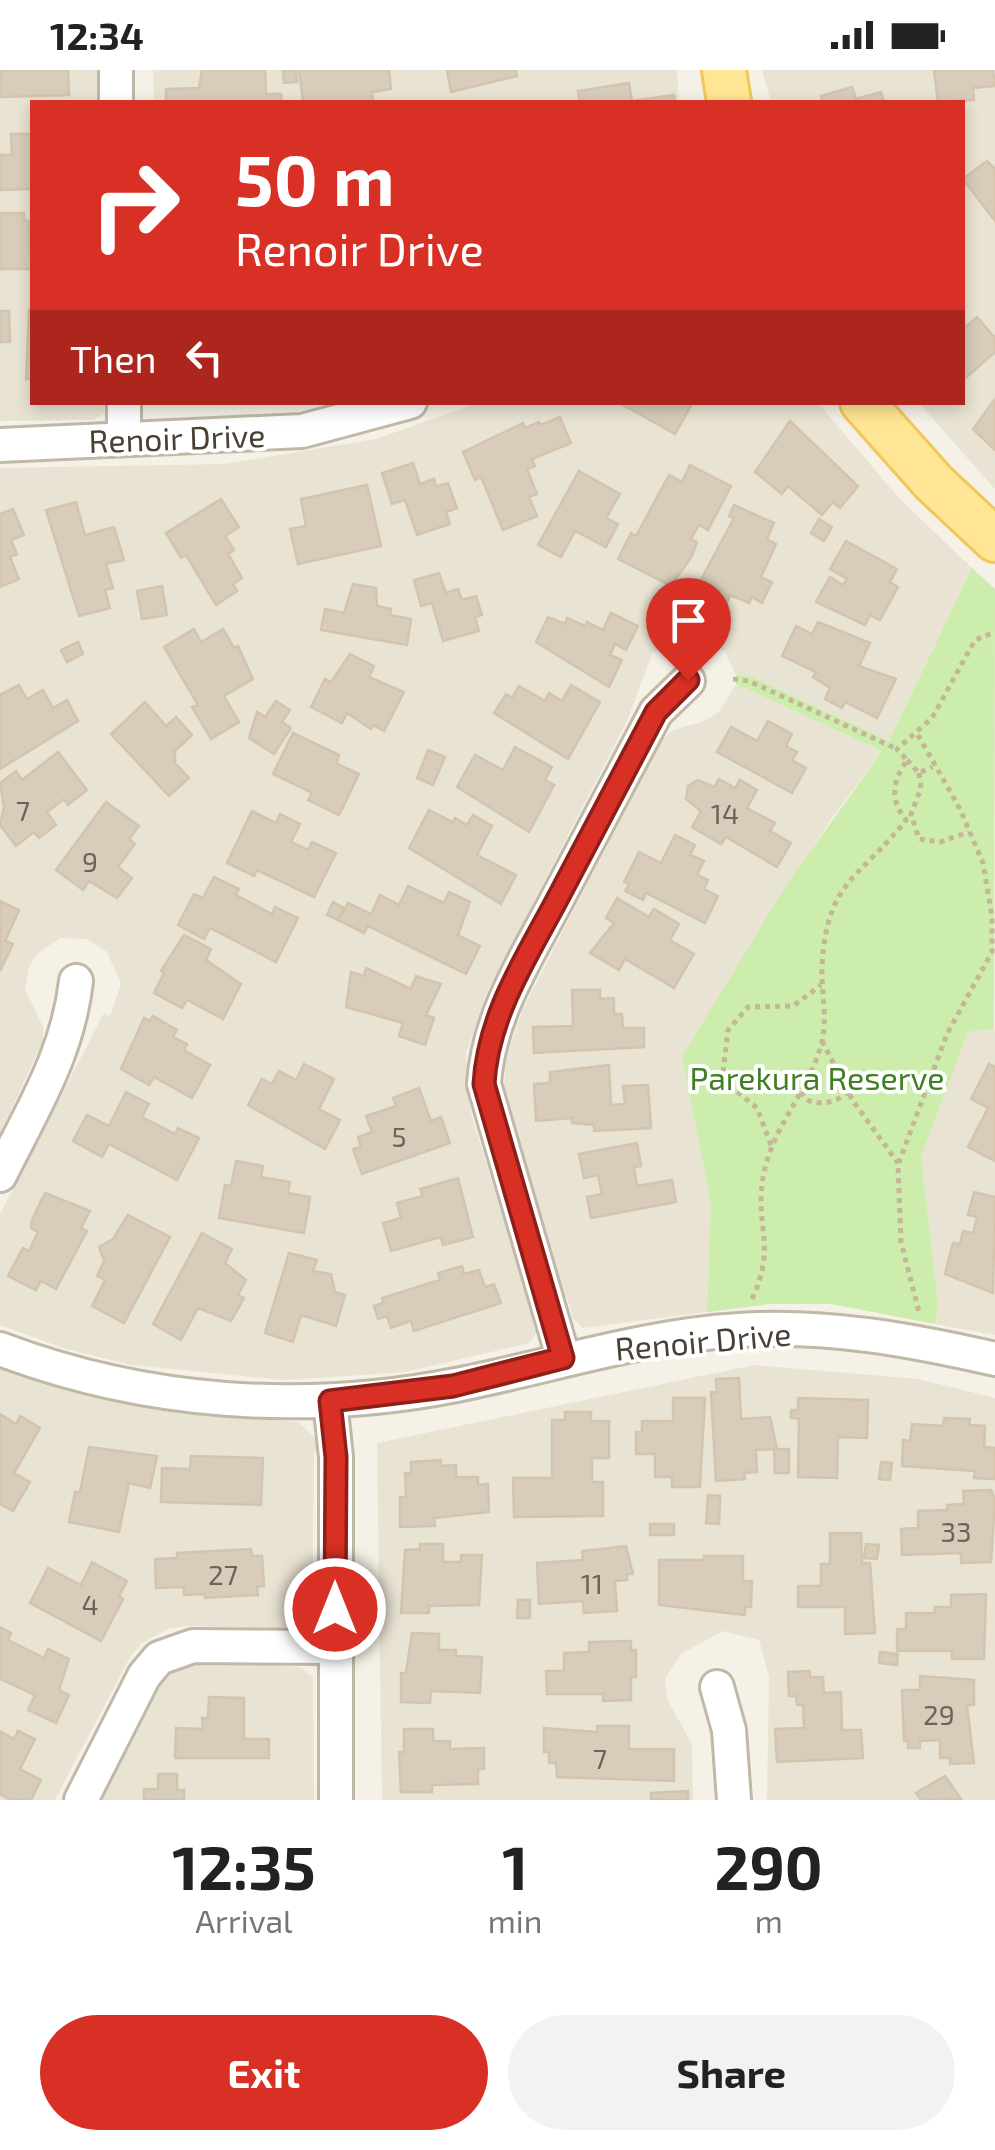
<!DOCTYPE html>
<style>
body{margin:0;font-family:"Exo 2",sans-serif;background:#f2f2f2;color:#222;height:100vh;display:flex;flex-direction:column;font-size:38px;white-space:nowrap}
*{box-sizing:border-box;margin:0}
p{font-size:32px;color:#767676}
.icon{flex:none;width:55px;height:55px;fill:none;stroke:currentColor;stroke-width:2;stroke-linecap:round;stroke-linejoin:round}
.map{position:relative;height:1730px;overflow:hidden}
.sheet{display:flex;flex-direction:column;background:#fff;flex:1}
.sheet>*{flex:none}
.guide{position:absolute;left:30px;top:30px;width:935px;height:305px;border-radius:0px;box-shadow:0 5px 15px #0003;background:#d93025;color:#fff;overflow:hidden}
.pin{position:absolute;display:grid;place-items:center;width:85px;height:85px;color:#fff;margin:-102px -42px;border-radius:50% 50% 50% 0;rotate:-45deg;box-shadow:0 0 10px #0007}
.pin .icon{rotate:45deg}
.me{position:absolute;width:110px;margin:-55px;rotate:0deg;stroke-linejoin:round;filter:drop-shadow(0 0 8px #0008)}
.turn{display:flex;align-items:center;gap:35px;height:210px;padding:0 40px;font-size:45px}
.turn .icon{width:130px;height:130px;stroke-width:2.5}
.turn b{display:block;font-size:70px;line-height:85px}
.then{display:flex;align-items:center;height:95px;padding:0 40px;background:#0003;gap:20px;font-size:38px}
.eta{display:flex;justify-content:space-evenly;align-items:center;height:170px;text-align:center}
.eta b{font-size:60px;font-weight:700;line-height:70px}
.cta{display:flex;gap:20px;margin-top:auto;padding:20px 40px}
.cta a{flex:1;height:115px;border-radius:60px;background:#d93025;color:#fff;font-size:40px;font-weight:700;line-height:115px;text-align:center}
.cta a+a{background:#f2f2f2;color:#222}
.status{display:flex;justify-content:space-between;align-items:center;height:70px;padding:0 50px;background:#fff;direction:ltr}
.status svg{height:28px;fill:currentColor}
.map>svg:first-child{display:block}
.residential{fill:#e9e3d3}
.green{fill:#ccedab}
.building{fill:#d7cdba;stroke:#d3c5ad;stroke-width:2.5}
.lines{fill:none;stroke-linecap:round;stroke-linejoin:round}
.minor-casing{stroke:#c1b9a7;stroke-width:38}
.major-casing{stroke:#efc859;stroke-width:48}
.path{stroke:#c4b697;stroke-width:5;stroke-dasharray:5 5;stroke-linecap:butt}
.minor{stroke:#fff;stroke-width:32}
.major{stroke:#ffe594;stroke-width:42}
.route-casing{stroke:#8d1f18;stroke-width:25}
.route{stroke:#d93025;stroke-width:18}
.labels{text-anchor:middle;dominant-baseline:central;stroke-width:8;stroke-linejoin:round;paint-order:stroke}
.number-label{font-size:28px;fill:#6c6456}
.street-label{font-size:32px;fill:#484134;stroke:#fff}
.park-label{font-size:32px;fill:#418022;stroke:#fff}
</style>
<div class="status"><b>12:34</b><svg viewBox="0 0 49 12"><path d="M0 12V9h3v3zM5 12V6h3v6zM10 12V3h3v9zM15 12V0h3v12zM26 1h20v11H26zM47 4h2v5h-2z"/></svg></div>
<div class="map">
<svg width="995" height="1730" viewBox="0 0 995 1730">
<rect width="100%" height="100%" fill="#f5f1e6"/>
<g class="residential">
<polygon points="0,0 99,0 100,32 32,32 32,332 110,333 110,340 94,350 0,351"/>
<polygon points="153,0 677,0 679,32 154,32"/>
<polygon points="762,0 995,0 995,419 919,333 962,332 962,32 771,32"/>
<polygon points="478,333 818,333 898,427 972,498 889,671 751,606 736,605 725,582 705,569 677,568 652,584 627,651 486,924 466,984 471,1044 536,1254 537,1263 529,1273 406,1302 285,1310 132,1295 66,1279 0,1255 0,1144 104,943 110,947 121,914 107,882 87,869 60,868 38,883 29,897 25,919 43,957 43,971 0,1063 0,398 225,394 376,369"/>
<polygon points="736,614 882,681 829,752 682,987 711,1133 707,1242 583,1258 573,1248 567,1227 561,1228 504,1017 506,987 523,939 660,672 673,660 705,651 720,641"/>
<polygon points="994,959 995,960 995,1265 935,1254 938,1234 921,1087 968,962"/>
<polygon points="754,1295 918,1309 995,1328 995,1730 767,1730 769,1607 759,1570 723,1561 681,1584 665,1608 667,1629 692,1674 693,1730 382,1730 377,1373"/>
<polygon points="0,1298 103,1329 298,1352 315,1368 320,1382 314,1384 312,1549 296,1559 189,1556 168,1559 142,1573 130,1587 55,1730 0,1730"/>
<polygon points="278,1590 279,1596 300,1597 313,1607 314,1730 99,1730 161,1611 170,1601 196,1594"/>
</g>
<polygon class="green" points="972,498 995,519 994,959 968,962 921,1087 938,1234 935,1254 831,1234 769,1234 707,1242 711,1133 682,987 785,817 882,681 736,614 736,605 751,606 889,671"/>
<g class="building">
<polygon points="1,0 68,0 69,25 0,27"/>
<polygon points="202,0 265,0 266,24 281,24 281,32 166,32 166,19 199,18"/>
<polygon points="283,0 296,0 297,12 284,13"/>
<polygon points="299,0 389,0 391,19 372,22 373,32 303,32"/>
<polygon points="447,0 516,0 517,6 451,22"/>
<polygon points="934,0 993,0 995,16 973,18 974,30 938,32"/>
<polygon points="629,13 632,31 674,25 675,32 580,32 578,21"/>
<polygon points="852,17 856,29 881,22 884,32 823,32 821,26"/>
<polygon points="11,64 32,64 32,119 0,120 0,85 12,85"/>
<polygon points="987,91 995,99 995,151 963,109"/>
<polygon points="0,143 24,143 24,150 29,151 32,199 0,199"/>
<polygon points="29,240 32,240 32,309 26,309"/>
<polygon points="0,241 9,241 10,272 0,272"/>
<polygon points="977,247 995,268 995,282 962,311 962,260"/>
<polygon points="995,329 995,380 973,359"/>
<polygon points="618,332 690,332 692,334 675,364"/>
<polygon points="560,347 571,373 532,389 535,396 527,399 537,424 529,427 537,446 503,460 481,407 475,410 463,382 523,353 525,358 539,352 541,355"/>
<polygon points="790,351 858,416 840,438 833,432 822,445 788,416 782,424 755,402"/>
<polygon points="413,393 420,414 434,409 436,417 448,413 457,438 446,442 450,454 417,465 405,430 392,434 382,403"/>
<polygon points="690,395 731,416 708,460 699,455 691,469 697,472 692,486 671,516 618,489 631,463 636,466 669,405 682,412"/>
<polygon points="579,401 620,424 606,448 618,454 606,477 575,461 561,487 538,475"/>
<polygon points="367,415 381,476 298,494 290,459 306,456 301,429"/>
<polygon points="221,429 239,457 225,466 234,480 228,484 242,508 233,514 237,521 216,535 186,485 181,488 166,463"/>
<polygon points="76,432 85,465 114,457 124,490 106,494 113,518 105,520 110,538 79,546 46,440"/>
<polygon points="734,435 774,453 767,469 776,474 761,507 772,512 762,533 752,527 749,533 730,525 720,549 688,534 734,448 729,446"/>
<polygon points="13,439 24,465 11,470 17,484 10,487 19,509 0,517 0,444"/>
<polygon points="819,449 832,457 824,471 811,463"/>
<polygon points="846,471 897,499 890,512 898,517 880,550 870,545 865,555 816,532 830,507 843,515 847,509 830,499"/>
<polygon points="439,503 446,523 458,519 462,530 476,526 482,545 475,547 479,561 443,571 432,533 421,536 414,510"/>
<polygon points="353,514 376,518 377,536 391,539 390,545 411,549 407,575 321,560 325,539 344,543"/>
<polygon points="162,516 167,545 142,549 137,521"/>
<polygon points="611,543 638,556 626,580 615,574 610,585 622,590 609,617 536,572 548,547 565,554 567,548 585,556 587,552 603,560"/>
<polygon points="818,552 870,573 859,596 896,609 877,648 845,632 842,638 825,629 830,618 813,607 816,602 782,586 796,556 812,564"/>
<polygon points="194,559 201,572 223,559 234,578 238,576 253,609 224,626 239,652 211,669 192,637 198,635 164,577"/>
<polygon points="78,572 83,584 67,592 61,580"/>
<polygon points="350,584 374,596 369,607 404,622 384,661 373,655 371,659 347,643 342,653 311,637 325,609 331,612"/>
<polygon points="19,615 27,629 43,620 53,638 67,630 78,651 0,699 0,625"/>
<polygon points="571,615 600,632 568,689 494,643 506,624 512,628 519,616 545,631 549,623 562,631"/>
<polygon points="276,631 290,640 282,652 291,658 274,684 249,668 257,642 265,647"/>
<polygon points="145,632 166,656 176,647 192,665 175,681 175,693 189,708 169,726 111,664"/>
<polygon points="768,651 792,664 786,676 797,682 792,690 806,698 792,723 717,682 731,657 757,671"/>
<polygon points="293,663 339,685 336,693 359,704 339,745 308,730 312,723 273,704"/>
<polygon points="515,677 552,697 545,710 554,715 529,762 457,717 475,685 503,700"/>
<polygon points="428,680 445,687 433,715 417,708"/>
<polygon points="58,682 87,720 68,735 64,729 47,742 56,755 39,768 34,762 16,776 0,755 4,737 0,713 16,701 22,710"/>
<polygon points="719,709 735,718 740,710 757,720 747,738 775,753 770,761 791,773 777,797 726,767 721,774 692,757 701,741 686,729 688,716 698,710 714,717"/>
<polygon points="106,732 139,756 129,769 135,774 118,797 132,808 117,828 89,811 83,820 56,800"/>
<polygon points="429,740 453,752 455,748 467,755 473,745 492,756 477,785 516,805 501,834 409,778"/>
<polygon points="252,741 276,753 280,744 300,754 291,772 308,780 312,772 336,783 314,827 257,800 254,806 227,793"/>
<polygon points="675,765 695,775 690,785 704,791 697,805 708,810 704,819 718,826 705,853 646,823 643,830 625,821 629,814 624,812 639,782 661,793"/>
<polygon points="214,807 239,819 236,825 272,844 275,837 298,848 276,892 210,858 204,869 178,855 194,824 203,828"/>
<polygon points="408,816 444,833 449,822 470,832 458,865 480,876 466,904 368,856 364,863 338,850 348,833 371,844 380,825 399,835"/>
<polygon points="617,828 649,847 654,839 679,854 670,870 694,884 674,918 625,889 619,900 590,883 614,853 606,848"/>
<polygon points="0,831 19,840 5,871 13,874 0,901"/>
<polygon points="333,832 344,838 338,850 327,845"/>
<polygon points="184,865 211,879 206,890 241,914 223,949 187,930 182,938 154,923 164,903 161,901"/>
<polygon points="366,898 411,919 416,906 441,914 426,945 434,948 425,975 399,966 403,953 346,937 351,902 364,906"/>
<polygon points="572,920 600,920 600,929 614,928 614,944 622,944 623,958 644,958 644,977 534,983 533,957 573,956"/>
<polygon points="153,946 177,960 173,967 187,974 184,980 210,995 192,1028 154,1007 149,1015 121,999 144,948 150,951"/>
<polygon points="304,994 334,1009 319,1039 340,1050 325,1079 248,1035 262,1009 272,1014 279,1001 296,1010"/>
<polygon points="989,994 995,997 995,1091 968,1077 988,1038 971,1029"/>
<polygon points="609,995 611,1035 625,1034 623,1016 648,1015 651,1058 594,1061 594,1055 572,1053 572,1048 536,1051 534,1014 550,1013 550,1002"/>
<polygon points="419,1018 431,1051 441,1047 450,1073 362,1104 353,1079 361,1077 358,1067 372,1062 366,1046 396,1036 393,1028"/>
<polygon points="126,1022 149,1034 142,1047 175,1064 178,1058 199,1068 177,1110 109,1074 102,1087 73,1071 87,1045 109,1056"/>
<polygon points="637,1073 641,1096 634,1097 637,1116 672,1110 676,1132 591,1148 587,1127 602,1124 598,1105 584,1108 579,1084"/>
<polygon points="236,1091 263,1096 261,1107 290,1112 288,1123 310,1127 304,1163 219,1148 225,1115 231,1116"/>
<polygon points="458,1108 473,1167 443,1175 441,1167 391,1181 383,1153 401,1148 397,1133 423,1126 420,1119"/>
<polygon points="974,1122 995,1127 993,1223 945,1204 953,1173 960,1174 963,1161 973,1163 977,1147 968,1145"/>
<polygon points="45,1123 90,1141 81,1158 87,1161 56,1219 41,1211 36,1220 8,1206 23,1178 29,1181 38,1162 31,1158 32,1150"/>
<polygon points="128,1145 170,1167 124,1253 92,1236 105,1210 97,1206 104,1191 99,1177 113,1169"/>
<polygon points="202,1163 232,1179 225,1193 246,1210 238,1225 244,1228 231,1251 198,1238 181,1270 153,1254"/>
<polygon points="289,1183 317,1190 313,1201 331,1204 335,1222 345,1225 336,1256 301,1245 293,1272 265,1263"/>
<polygon points="462,1196 464,1204 479,1200 485,1217 494,1214 501,1233 414,1261 411,1251 391,1258 387,1246 378,1249 374,1236 383,1233 382,1228 440,1210 438,1203"/>
<polygon points="739,1308 741,1349 770,1347 777,1379 756,1380 757,1402 744,1403 745,1409 716,1411 711,1322 717,1322 716,1309"/>
<polygon points="673,1328 705,1328 700,1417 672,1417 672,1407 655,1407 655,1384 636,1384 636,1362 642,1362 642,1351 673,1351"/>
<polygon points="798,1328 868,1330 867,1368 838,1367 837,1408 798,1407 799,1349 791,1348 791,1340 798,1340"/>
<polygon points="565,1342 591,1342 591,1351 609,1351 609,1388 592,1388 592,1412 603,1412 603,1446 514,1447 513,1408 552,1408 552,1350 565,1350"/>
<polygon points="0,1344 16,1354 20,1346 40,1358 14,1403 30,1412 13,1441 0,1434"/>
<polygon points="944,1348 970,1349 969,1355 985,1356 984,1377 995,1378 995,1409 974,1408 975,1401 902,1396 903,1370 910,1371 912,1354 943,1356"/>
<polygon points="89,1377 157,1386 150,1418 129,1413 119,1462 69,1452 75,1422 80,1422"/>
<polygon points="774,1379 789,1379 789,1403 775,1403"/>
<polygon points="191,1386 263,1388 261,1435 161,1432 162,1398 190,1399"/>
<polygon points="441,1390 441,1396 456,1395 456,1407 478,1407 478,1415 488,1414 489,1442 434,1448 435,1456 400,1457 400,1427 406,1427 405,1403 411,1403 411,1392"/>
<polygon points="881,1392 892,1393 890,1410 879,1409"/>
<polygon points="991,1420 995,1429 991,1492 961,1493 961,1483 902,1485 901,1459 918,1458 918,1441 947,1440 947,1435 964,1434 963,1421"/>
<polygon points="708,1425 720,1426 719,1454 706,1453"/>
<rect x="650" y="1454" width="24" height="11"/>
<polygon points="830,1463 861,1463 862,1493 870,1493 875,1563 845,1564 845,1537 798,1537 798,1516 821,1516 821,1494 830,1494"/>
<polygon points="420,1474 443,1474 443,1492 461,1492 461,1485 482,1485 479,1535 429,1536 429,1543 401,1543 405,1480 420,1479"/>
<polygon points="866,1474 879,1475 877,1489 864,1488"/>
<polygon points="626,1476 633,1504 627,1504 627,1510 615,1511 617,1541 584,1543 583,1531 539,1534 537,1493 583,1490 582,1481"/>
<polygon points="251,1479 252,1486 262,1486 264,1516 257,1517 258,1525 205,1528 205,1524 184,1525 184,1517 156,1518 155,1489 177,1488 177,1483"/>
<polygon points="704,1486 743,1486 743,1511 752,1511 751,1537 745,1537 745,1545 659,1535 659,1490 704,1490"/>
<polygon points="92,1492 127,1511 119,1526 123,1529 101,1571 30,1533 48,1498 81,1515"/>
<polygon points="986,1524 984,1589 952,1589 952,1581 897,1581 897,1559 906,1559 906,1543 935,1543 935,1537 951,1537 951,1525"/>
<polygon points="518,1530 530,1530 530,1548 517,1548"/>
<polygon points="0,1557 11,1563 8,1570 44,1588 48,1579 69,1589 59,1620 69,1625 56,1653 28,1640 35,1625 0,1609"/>
<polygon points="412,1563 439,1564 439,1580 456,1580 456,1586 482,1587 480,1623 431,1621 430,1633 401,1632 401,1603 406,1603"/>
<polygon points="631,1571 631,1580 636,1580 636,1607 631,1607 631,1630 603,1631 603,1624 547,1624 546,1601 564,1601 564,1583 589,1582 589,1572"/>
<polygon points="880,1582 898,1584 897,1595 879,1593"/>
<polygon points="810,1601 810,1607 823,1607 824,1623 841,1622 842,1660 861,1660 863,1688 777,1692 775,1659 804,1658 803,1635 797,1635 796,1626 789,1626 788,1602"/>
<polygon points="920,1606 974,1610 974,1635 967,1635 974,1693 950,1694 950,1688 940,1688 940,1670 920,1671 920,1678 908,1678 908,1671 904,1671 902,1620 920,1620"/>
<polygon points="209,1627 244,1628 244,1669 269,1669 269,1688 175,1688 176,1658 203,1659 202,1648 208,1648"/>
<polygon points="597,1656 629,1656 629,1679 674,1679 674,1711 557,1707 556,1693 549,1693 549,1682 544,1682 544,1658 597,1662"/>
<polygon points="404,1659 433,1659 433,1671 450,1671 450,1679 484,1678 484,1699 478,1699 478,1714 432,1715 432,1722 401,1722 399,1682 404,1682"/>
<polygon points="0,1661 14,1669 18,1661 35,1669 20,1699 41,1710 31,1730 11,1730 0,1724"/>
<polygon points="158,1704 177,1704 177,1720 184,1720 184,1730 144,1730 144,1719 158,1719"/>
<polygon points="945,1706 961,1729 921,1730 916,1723"/>
<polygon points="688,1721 688,1730 651,1730 651,1723"/>
</g>
<g class="lines">
<defs>
<g id="minor">
<polyline points="116,0 116,32"/>
<polyline points="124,332 124,369"/>
<polyline points="0,375 302,361 410,332"/>
<path d="M0 1105C32 1040 68 984 76 911"/>
<path d="M0 1279C145 1334 304 1345 456 1315 552 1296 642 1266 739 1260 825 1254 912 1270 995 1289"/>
<path d="M563 1287 484 1014C488 948 524 892 554 835 588 770 622 706 656 642L688 611"/>
<polyline points="330,1331 336,1387 336,1730"/>
<polyline points="717,1617 729,1660 734,1730"/>
<polyline points="81,1730 144,1606 159,1588 193,1576 335,1577"/>
</g>
<g id="major">
<polyline points="724,0 729,32"/>
<polyline points="862,332 934,413 995,470"/>
</g>
</defs>
<use href="#minor" class="minor-casing"/>
<use href="#major" class="major-casing"/>
<g class="path">
<polyline points="733,609 749,611 897,679"/>
<polyline points="918,665 960,739 983,793 992,847 992,882 947,964 898,1095 901,1172 919,1242"/>
<polyline points="907,690 919,703 932,697"/>
<polyline points="919,703 921,718 911,744 919,769 940,772 969,762"/>
<polyline points="822,971 853,1031 898,1093"/>
<path d="M801 1022 807 1030C821 1036 837 1032 848 1022"/>
<polyline points="771,1075 757,1038 729,1015 723,1002 728,960 748,937 793,936 821,915"/>
<path d="M752 1229C778 1173 753 1156 764 1103 773 1058 806 1023 820 979 829 952 821 923 822 896 827 809 860 809 906 750 889 729 893 711 907 690L897 679 932 648 975 570 995 562"/>
</g>
<use href="#minor" class="minor"/>
<use href="#major" class="major"/>
</g>
<g class="lines">
<defs>
<path id="route" d="M335 1539 336 1387 330 1331 453 1316 563 1288 484 1014C488 944 528 885 560 824 592 763 624 703 656 642L688 610"/>
</defs>
<use href="#route" class="route-casing"/>
<use href="#route" class="route"/>
</g>
<g class="labels">
<g class="number-label">
<text x="23" y="740">7</text>
<text x="725" y="743">14</text>
<text x="90" y="791">9</text>
<text x="399" y="1066">5</text>
<text x="956" y="1461">33</text>
<text x="223" y="1504">27</text>
<text x="592" y="1513">11</text>
<text x="90" y="1534">4</text>
<text x="939" y="1644">29</text>
<text x="600" y="1688">7</text>
</g>
<g class="street-label">
<text transform="translate(177 367) rotate(-2)">Renoir Drive</text>
<text transform="translate(703 1270) rotate(-5)">Renoir Drive</text>
</g>
<g class="park-label">
<text x="817" y="1007">Parekura Reserve</text>
</g>
</g>
</svg>
<div class="pin" style="left:688px;top:610px;background:#d93025"><svg class="icon" aria-label="arrive" viewBox="0 0 24 24"><path d="M6 21V4h12l-3 4 3 4H6"/></svg></div>
<svg class="me" style="left:335px;top:1539px" viewBox="-20 -20 40 40"><circle r="17" fill="#d93025" stroke="#fff" stroke-width="3"/><path d="M0-11L8 9 0 5-8 9z" fill="#fff"/></svg>
<div class="guide">
<div class="turn"><svg class="icon" aria-label="right" viewBox="0 0 24 24"><path d="M7 20v-9h11M14 6l5 5-5 5"/></svg><div><b>50 m</b>Renoir Drive</div></div>
<div class="then">Then<svg class="icon" aria-label="left" viewBox="0 0 24 24"><path d="M17 20v-9H6M10 6l-5 5 5 5"/></svg></div>
</div>
</div>
<section class="sheet">
<div class="eta">
<div><b>12:35</b><p>Arrival</p></div>
<div><b>1</b><p>min</p></div>
<div><b>290</b><p>m</p></div>
</div>
<div class="cta"><a>Exit</a><a>Share</a></div>
</section>
